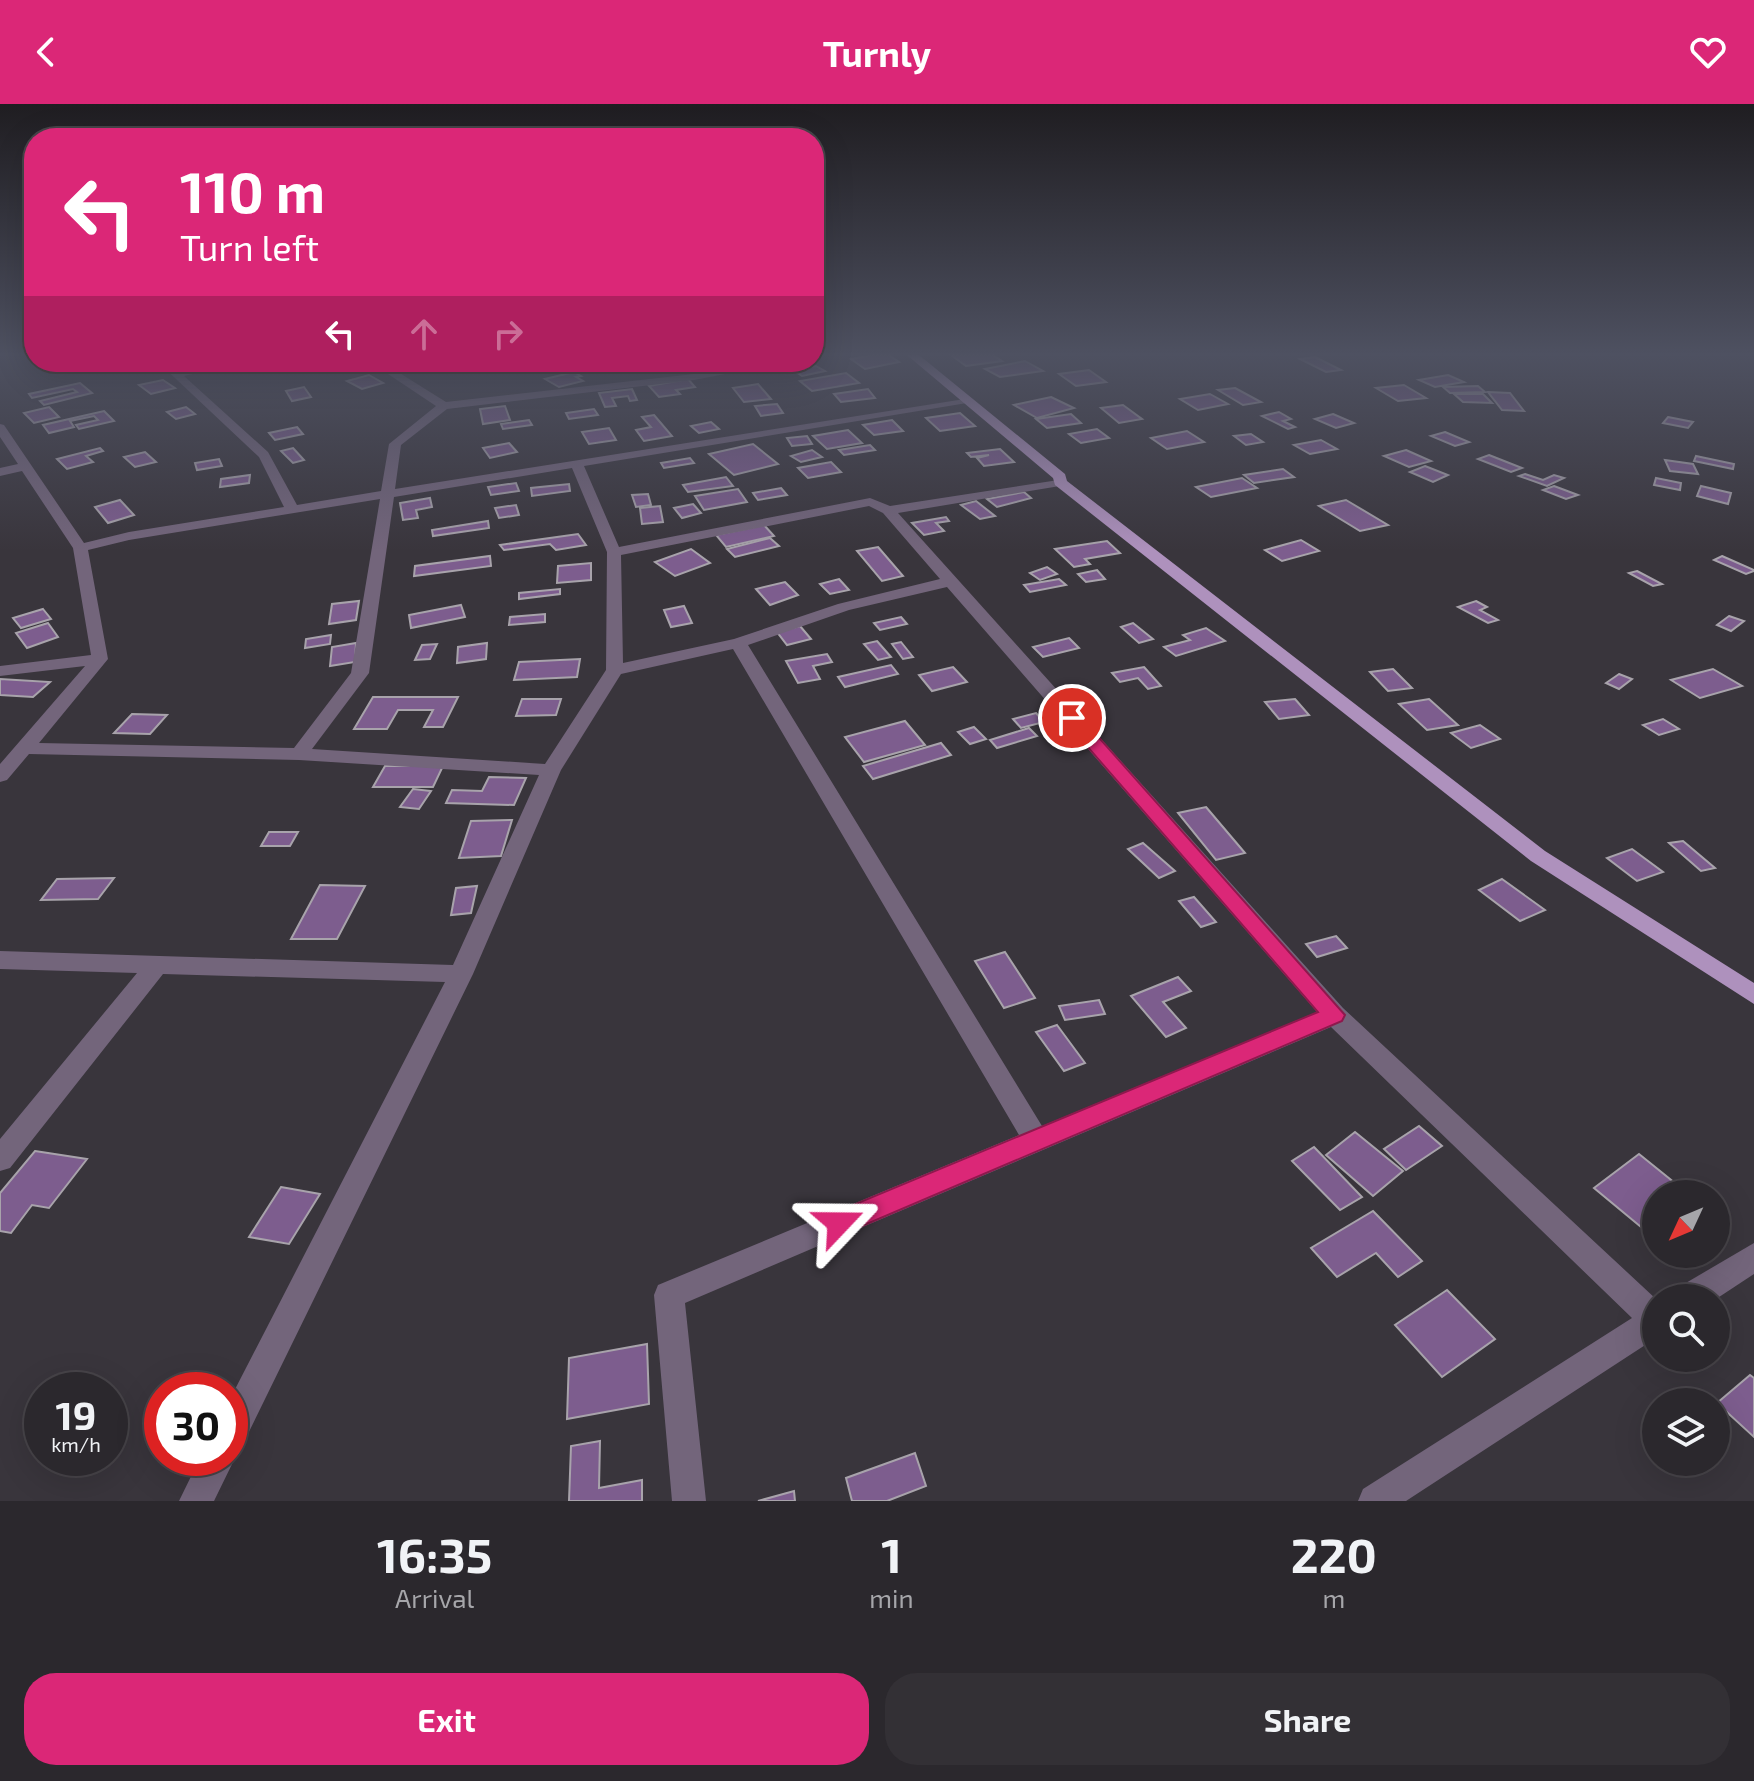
<!DOCTYPE html>
<style>
body{margin:0;font-family:"Exo 2",sans-serif;background:#333035;color:#f1f3f6;height:100vh;display:flex;flex-direction:column;font-size:30px;white-space:nowrap}
*{box-sizing:border-box;margin:0}
p{font-size:26px;color:#a6a6aa}
.icon{flex:none;width:44px;height:44px;fill:none;stroke:currentColor;stroke-width:2;stroke-linecap:round;stroke-linejoin:round}
.map{position:relative;height:1397px;overflow:hidden}
.sheet{display:flex;flex-direction:column;background:#2b282d;flex:1}
.sheet>*{flex:none}
.guide{position:absolute;left:24px;top:24px;width:800px;height:244px;border-radius:32px;box-shadow:0 8px 32px #0002,0 0 0 2px #474449;background:#db2777;color:#fff;overflow:hidden}
.needle{width:52px;rotate:226deg}
.fabs{position:absolute;left:1642px;top:1076px;display:grid;gap:16px}
.fabs a{display:grid;place-items:center;width:88px;height:88px;border-radius:50%;background:#2b282d;box-shadow:0 8px 32px #0002,0 0 0 2px #474449;font-size:40px}
.speed{position:absolute;left:24px;top:1268px;display:flex;gap:16px;font-size:40px;font-weight:700;text-align:center}
.speed>*{display:grid;place-content:center;width:104px;height:104px;border-radius:50%;background:#2b282d;box-shadow:0 8px 32px #0002,0 0 0 2px #474449;line-height:1}
.speed small{font-size:20px;font-weight:400}
.speed .limit{border:12px solid #d22;background:#fff;color:#111}
.pin{position:absolute;display:grid;place-items:center;width:68px;height:68px;color:#fff;margin:-34px;border:4px solid #fff;border-radius:50%;box-shadow:0 2px 8px #0007}
.me{position:absolute;width:88px;margin:-44px;rotate:67deg;stroke-linejoin:round;filter:drop-shadow(0 0 6px #0008)}
.turn{display:flex;align-items:center;gap:28px;height:168px;padding:0 24px;font-size:36px}
.turn .icon{width:104px;height:104px;stroke-width:2.5}
.turn b{display:block;font-size:56px;line-height:68px}
.lanes{display:flex;align-items:center;height:76px;padding:0 24px;background:#0003;justify-content:center;gap:40px;direction:ltr}
.lanes .off{opacity:.35}
.eta{display:flex;justify-content:space-evenly;align-items:center;height:136px;text-align:center}
.eta b{font-size:48px;font-weight:700;line-height:56px}
.action{display:flex;gap:16px;margin-top:auto;padding:16px 24px}
.action a{flex:1;height:92px;border-radius:32px;background:#db2777;color:#fff;font-size:32px;font-weight:700;line-height:92px;text-align:center}
.action a+a{background:#333035;color:#f1f3f6}
header{display:flex;justify-content:space-between;align-items:center;height:104px;padding:0 24px;background:#db2777;color:#fff;font-size:36px;font-weight:700}
.map>svg:first-child{display:block}
.building{fill:#7d5d8e;stroke:#a8a3ab;stroke-width:2}
.lines{fill:none;stroke-linecap:round;stroke-linejoin:round}
.minor{fill:#73657b;fill-rule:evenodd}
.major{fill:#ae91bd;fill-rule:evenodd}
.route{fill:#db2777;stroke:#8e194d;stroke-width:2}
</style>
<header><svg class="icon" aria-label="back" viewBox="0 0 24 24"><path d="M15 5l-7 7 7 7"/></svg>Turnly<svg class="icon" aria-label="heart" viewBox="0 0 24 24"><path d="M12 20l-8-8c-3-5 5-10 8-4 3-6 11-1 8 4z"/></svg></header>
<div class="map">
<svg width="1754" height="1397" viewBox="0 0 1754 1397">
<rect width="100%" height="100%" fill="#39353c"/>
<g class="building">
<polygon points="873,251 889,251 899,258 865,265 851,255"/>
<polygon points="951,251 993,251 1002,257 966,262"/>
<polygon points="1315,253 1341,266 1326,268 1300,255"/>
<polygon points="1025,257 1043,267 1000,273 985,265"/>
<polygon points="345,258 363,260 332,268 324,263"/>
<polygon points="816,262 825,267 802,272 793,266"/>
<polygon points="1089,266 1106,278 1076,282 1059,270"/>
<polygon points="574,268 581,272 576,273 583,277 559,283 545,275"/>
<polygon points="846,269 859,279 812,287 800,277"/>
<polygon points="369,271 383,279 362,285 347,277"/>
<polygon points="1448,271 1464,278 1435,283 1419,276"/>
<polygon points="688,275 695,283 676,286 680,290 659,293 649,282"/>
<polygon points="163,276 175,284 151,290 139,281"/>
<polygon points="80,279 92,289 44,301 40,297 77,288 73,285 32,294 29,290"/>
<polygon points="758,280 771,295 744,298 733,284"/>
<polygon points="1404,281 1426,294 1398,297 1376,284"/>
<polygon points="1478,282 1485,288 1450,289 1443,283"/>
<polygon points="304,283 311,293 292,297 286,287"/>
<polygon points="1235,284 1261,298 1243,301 1218,286"/>
<polygon points="632,285 637,296 630,297 628,292 612,294 616,302 605,303 599,289"/>
<polygon points="868,285 875,294 841,298 834,290"/>
<polygon points="1488,288 1510,289 1524,307 1502,306"/>
<polygon points="1210,290 1228,300 1198,306 1180,295"/>
<polygon points="1454,290 1483,290 1492,299 1463,298"/>
<polygon points="1051,293 1074,304 1037,314 1014,301"/>
<polygon points="777,300 783,309 761,312 755,302"/>
<polygon points="1123,301 1142,315 1119,319 1101,304"/>
<polygon points="505,302 510,316 483,320 480,305"/>
<polygon points="49,303 59,313 34,319 24,309"/>
<polygon points="186,303 195,310 176,315 167,308"/>
<polygon points="594,305 598,311 569,315 566,309"/>
<polygon points="104,307 114,317 79,325 76,321 98,316 94,312 70,317 74,323 49,329 43,321"/>
<polygon points="1279,308 1291,315 1283,317 1295,323 1288,325 1262,312"/>
<polygon points="960,309 975,322 940,327 926,314"/>
<polygon points="1071,310 1081,319 1047,324 1036,315"/>
<polygon points="1333,310 1354,319 1336,324 1315,315"/>
<polygon points="654,311 672,332 644,337 636,326 651,323 642,313"/>
<polygon points="1668,313 1693,318 1688,324 1663,319"/>
<polygon points="529,316 532,321 503,325 501,320"/>
<polygon points="892,316 903,327 874,331 863,321"/>
<polygon points="711,318 719,325 699,329 691,322"/>
<polygon points="297,323 303,330 275,336 269,329"/>
<polygon points="609,324 616,336 589,340 582,328"/>
<polygon points="1097,325 1109,334 1081,339 1069,330"/>
<polygon points="848,326 862,339 827,345 813,332"/>
<polygon points="1187,327 1204,338 1167,345 1151,334"/>
<polygon points="1445,328 1469,338 1455,342 1431,332"/>
<polygon points="1251,330 1263,338 1246,341 1234,332"/>
<polygon points="807,332 812,340 792,342 787,334"/>
<polygon points="1321,336 1337,345 1310,350 1294,341"/>
<polygon points="509,339 517,348 490,354 483,344"/>
<polygon points="753,340 778,360 734,371 709,350"/>
<polygon points="870,341 875,346 844,351 839,346"/>
<polygon points="100,344 103,347 86,352 93,358 67,365 57,355"/>
<polygon points="293,344 304,356 293,359 281,347"/>
<polygon points="1000,345 1014,358 984,362 977,354 989,351 971,353 967,349"/>
<polygon points="812,346 822,353 801,358 791,352"/>
<polygon points="1406,346 1431,357 1409,363 1384,352"/>
<polygon points="145,348 156,358 135,363 124,353"/>
<polygon points="1489,351 1522,364 1511,368 1478,355"/>
<polygon points="1696,352 1734,360 1733,365 1694,357"/>
<polygon points="690,354 694,359 664,364 661,359"/>
<polygon points="219,355 222,362 197,366 195,359"/>
<polygon points="1665,356 1693,360 1698,370 1670,367"/>
<polygon points="831,358 841,368 808,374 798,364"/>
<polygon points="1425,362 1448,371 1433,378 1410,368"/>
<polygon points="1283,365 1294,373 1254,379 1244,371"/>
<polygon points="1525,370 1543,376 1554,371 1564,374 1547,382 1519,372"/>
<polygon points="250,371 249,379 220,383 221,375"/>
<polygon points="726,373 733,382 688,388 683,381"/>
<polygon points="1242,374 1257,384 1211,393 1196,383"/>
<polygon points="1656,374 1681,379 1680,386 1654,381"/>
<polygon points="516,379 519,387 491,391 488,383"/>
<polygon points="569,380 570,387 532,392 531,384"/>
<polygon points="1554,382 1578,391 1566,395 1543,386"/>
<polygon points="1701,382 1731,389 1728,400 1697,392"/>
<polygon points="781,384 787,391 758,396 753,389"/>
<polygon points="738,385 747,398 704,406 695,392"/>
<polygon points="1024,388 1031,394 997,403 987,395"/>
<polygon points="648,390 651,401 636,403 632,391"/>
<polygon points="430,394 432,403 416,406 418,414 403,416 400,399"/>
<polygon points="120,396 134,411 108,419 95,403"/>
<polygon points="1346,396 1388,421 1360,427 1319,402"/>
<polygon points="976,397 995,412 980,415 961,401"/>
<polygon points="693,400 701,409 682,414 674,404"/>
<polygon points="516,401 519,411 499,414 495,404"/>
<polygon points="660,402 663,418 642,420 640,404"/>
<polygon points="946,413 949,417 936,419 944,427 924,431 912,419"/>
<polygon points="488,417 489,424 433,432 432,426"/>
<polygon points="764,421 774,432 726,443 716,431"/>
<polygon points="578,430 586,441 556,446 550,440 504,446 500,441"/>
<polygon points="770,434 779,442 735,453 727,445"/>
<polygon points="1301,436 1319,447 1282,457 1265,446"/>
<polygon points="1107,437 1120,449 1085,455 1090,460 1074,463 1055,445"/>
<polygon points="878,443 903,472 882,477 857,447"/>
<polygon points="691,445 710,459 675,472 655,458"/>
<polygon points="490,452 491,462 414,472 415,462"/>
<polygon points="1722,452 1754,466 1754,467 1746,470 1714,456"/>
<polygon points="591,459 591,476 557,479 558,462"/>
<polygon points="1047,463 1057,470 1040,476 1030,469"/>
<polygon points="1097,466 1105,475 1086,478 1078,470"/>
<polygon points="1637,467 1662,480 1653,482 1629,469"/>
<polygon points="839,475 849,486 830,490 820,480"/>
<polygon points="1059,475 1066,481 1030,488 1024,481"/>
<polygon points="785,478 798,491 770,501 756,485"/>
<polygon points="560,485 560,490 519,495 519,489"/>
<polygon points="359,497 356,516 329,520 332,500"/>
<polygon points="1476,497 1487,503 1480,506 1498,516 1488,519 1458,503"/>
<polygon points="461,501 465,513 411,524 409,511"/>
<polygon points="684,502 692,519 671,523 664,506"/>
<polygon points="43,505 51,515 21,524 13,514"/>
<polygon points="545,510 545,518 509,521 510,513"/>
<polygon points="1729,512 1744,517 1731,527 1717,521"/>
<polygon points="901,513 907,520 880,526 874,519"/>
<polygon points="48,519 58,533 27,544 16,529"/>
<polygon points="1133,519 1153,535 1139,539 1121,523"/>
<polygon points="800,522 811,535 787,541 777,528"/>
<polygon points="1206,524 1225,537 1176,552 1164,543 1190,536 1183,531"/>
<polygon points="331,531 330,540 305,544 306,535"/>
<polygon points="1069,534 1079,544 1043,553 1033,543"/>
<polygon points="877,537 891,553 878,556 864,540"/>
<polygon points="901,538 913,553 903,555 892,540"/>
<polygon points="356,539 355,558 330,562 332,543"/>
<polygon points="487,539 486,555 457,559 458,543"/>
<polygon points="437,540 430,555 415,556 422,541"/>
<polygon points="827,550 832,558 813,562 820,575 798,579 786,557"/>
<polygon points="580,555 577,573 514,576 519,558"/>
<polygon points="891,561 898,570 845,583 838,573"/>
<polygon points="953,563 967,578 932,587 919,571"/>
<polygon points="1144,563 1161,582 1148,585 1138,574 1120,578 1112,569"/>
<polygon points="1393,565 1412,584 1388,587 1370,568"/>
<polygon points="1713,565 1742,582 1700,594 1671,576"/>
<polygon points="1619,570 1632,575 1619,585 1606,579"/>
<polygon points="0,575 50,578 33,593 0,591"/>
<polygon points="373,593 458,593 443,623 424,623 433,606 398,606 387,625 354,625"/>
<polygon points="522,595 561,595 556,611 516,612"/>
<polygon points="1295,595 1309,611 1279,615 1265,598"/>
<polygon points="1429,595 1458,621 1427,626 1399,600"/>
<polygon points="1036,609 1044,618 1021,624 1013,615"/>
<polygon points="132,610 167,611 150,630 114,629"/>
<polygon points="1663,615 1679,625 1659,631 1643,621"/>
<polygon points="905,617 925,641 864,658 845,633"/>
<polygon points="1480,621 1500,635 1471,644 1451,629"/>
<polygon points="974,623 986,635 970,640 958,628"/>
<polygon points="1029,624 1037,632 997,644 990,636"/>
<polygon points="941,639 951,651 873,675 863,662"/>
<polygon points="385,662 443,662 433,683 373,683"/>
<polygon points="489,673 526,674 514,701 446,699 452,686 482,687"/>
<polygon points="413,685 431,687 419,705 400,703"/>
<polygon points="1206,703 1245,749 1216,756 1178,709"/>
<polygon points="512,716 501,752 459,754 471,717"/>
<polygon points="269,728 298,728 290,742 261,742"/>
<polygon points="1683,737 1715,764 1701,767 1669,739"/>
<polygon points="1143,739 1175,767 1159,774 1128,745"/>
<polygon points="1632,745 1663,768 1637,777 1607,754"/>
<polygon points="114,774 98,795 41,796 57,775"/>
<polygon points="1502,775 1545,806 1520,817 1479,786"/>
<polygon points="320,781 365,782 337,835 291,835"/>
<polygon points="477,782 471,809 451,811 456,784"/>
<polygon points="1194,793 1216,818 1201,823 1179,797"/>
<polygon points="1336,832 1347,844 1317,853 1306,840"/>
<polygon points="1005,848 1035,894 1004,904 975,857"/>
<polygon points="1178,873 1191,887 1163,898 1186,924 1166,933 1131,892"/>
<polygon points="1099,896 1105,910 1065,916 1059,902"/>
<polygon points="1057,921 1085,959 1064,967 1036,928"/>
<polygon points="1419,1022 1442,1042 1406,1066 1384,1045"/>
<polygon points="1355,1028 1403,1067 1373,1092 1326,1051"/>
<polygon points="1314,1043 1362,1093 1340,1106 1292,1057"/>
<polygon points="35,1047 87,1055 49,1104 32,1101 11,1129 0,1127 0,1089"/>
<polygon points="1639,1050 1686,1088 1656,1090 1656,1111 1641,1123 1594,1084"/>
<polygon points="281,1083 320,1090 289,1140 249,1133"/>
<polygon points="1373,1107 1422,1157 1398,1173 1376,1149 1337,1173 1311,1144"/>
<polygon points="1447,1186 1495,1235 1442,1273 1395,1221"/>
<polygon points="647,1240 649,1300 567,1315 569,1254"/>
<polygon points="1750,1271 1754,1274 1754,1333 1717,1299"/>
<polygon points="600,1337 599,1384 642,1376 642,1397 569,1397 571,1342"/>
<polygon points="915,1349 926,1382 887,1397 852,1397 846,1374"/>
<polygon points="794,1387 795,1397 758,1397"/>
</g>
<g class="lines">
<g class="minor">
<polygon points="814,251 824,251 814,255"/>
<path d="M158 258H169L178 266 221 258H243L184 272 268 348 297 401 381 387 389 340 436 302 370 258H382L446 298 694 270 763 258H787L694 276 447 305 401 341 395 385 971 294 973 296 967 299 584 362 619 443 870 394 890 402 1065 375 1067 378 1060 382 898 409 1343 904 1656 1195V1234L1406 1397H1358L1363 1385 1632 1214 1331 923 685 1199 706 1397H672L654 1191 658 1181 1019 1031 733 545 621 570 561 666 473 870 242 1342 232 1346 235 1354 214 1397H179L200 1354H230V1295L445 878 163 870 10 1064 0 1067V1035L137 869 0 865V847L453 861 539 671 299 656 29 650 7 676 0 678V660L85 562 0 572V562L91 551 73 444 22 367 0 372V364L18 360 0 333V320L4 321 84 439 129 428 284 403 259 353ZM572 364 607 448 606 566 545 660 312 645 369 569 394 393ZM380 395 351 569 294 644 39 639 108 555 88 446 129 436ZM869 402 883 409 940 475 838 500 734 535 623 559 621 451ZM947 483 1317 908 1042 1022 748 541 849 506Z"/>
<polygon points="1754,1139 1754,1170 1716,1195 1675,1194 1679,1183"/>
</g>
<polygon class="major" points="907,251 919,251 1065,370 1067,377 1545,747 1754,879 1754,900 1531,757 1055,381 1053,374"/>
</g>
<linearGradient id="sky" x2="0" y2="1"><stop stop-color="#1f1d21"/><stop offset="0.56" stop-color="#4e5161"/><stop offset="1" stop-color="#4e5161" stop-opacity="0"/></linearGradient>
<rect width="1754" height="447" fill="url(#sky)"/>
<polygon class="route" points="1072,609 1078,610 1345,911 1342,917 848,1128 839,1132 829,1128 825,1119 829,1111 1318,908 1066,618 1064,614 1066,610"/>
</svg>
<div class="fabs">
<a><svg class="needle" viewBox="-14 -14 28 28"><path d="M0-13l5 13h-10z" fill="#e53935"/><path d="M0 13l5-13h-10z" fill="#a6a6aa"/></svg></a>
<a><svg class="icon" aria-label="search" viewBox="0 0 24 24"><circle cx="10" cy="10" r="6"/><path d="M15 15l6 6"/></svg></a>
<a><svg class="icon" aria-label="layers" viewBox="0 0 24 24"><path d="M12 4l9 5-9 5-9-5zM3 14l9 5 9-5"/></svg></a>
</div>
<div class="speed"><div>19<small>km/h</small></div><div class="limit">30</div></div>
<div class="pin" style="left:1072px;top:614px;background:#d93025"><svg class="icon" aria-label="arrive" viewBox="0 0 24 24"><path d="M6 21V4h12l-3 4 3 4H6"/></svg></div>
<svg class="me" style="left:839px;top:1119px" viewBox="-20 -20 40 40"><path d="M0-17L14 15 0 8-14 15z" fill="#db2777" stroke="#fff" stroke-width="4"/></svg>
<div class="guide">
<div class="turn"><svg class="icon" aria-label="left" viewBox="0 0 24 24"><path d="M17 20v-9H6M10 6l-5 5 5 5"/></svg><div><b>110 m</b>Turn left</div></div>
<div class="lanes"><svg class="icon" aria-label="left" viewBox="0 0 24 24"><path d="M17 20v-9H6M10 6l-5 5 5 5"/></svg><svg class="icon off" aria-label="ahead" viewBox="0 0 24 24"><path d="M12 20V5M6 11l6-6 6 6"/></svg><svg class="icon off" aria-label="right" viewBox="0 0 24 24"><path d="M7 20v-9h11M14 6l5 5-5 5"/></svg></div>
</div>
</div>
<section class="sheet">
<div class="eta">
<div><b>16:35</b><p>Arrival</p></div>
<div><b>1</b><p>min</p></div>
<div><b>220</b><p>m</p></div>
</div>
<div class="action"><a>Exit</a><a>Share</a></div>
</section>
